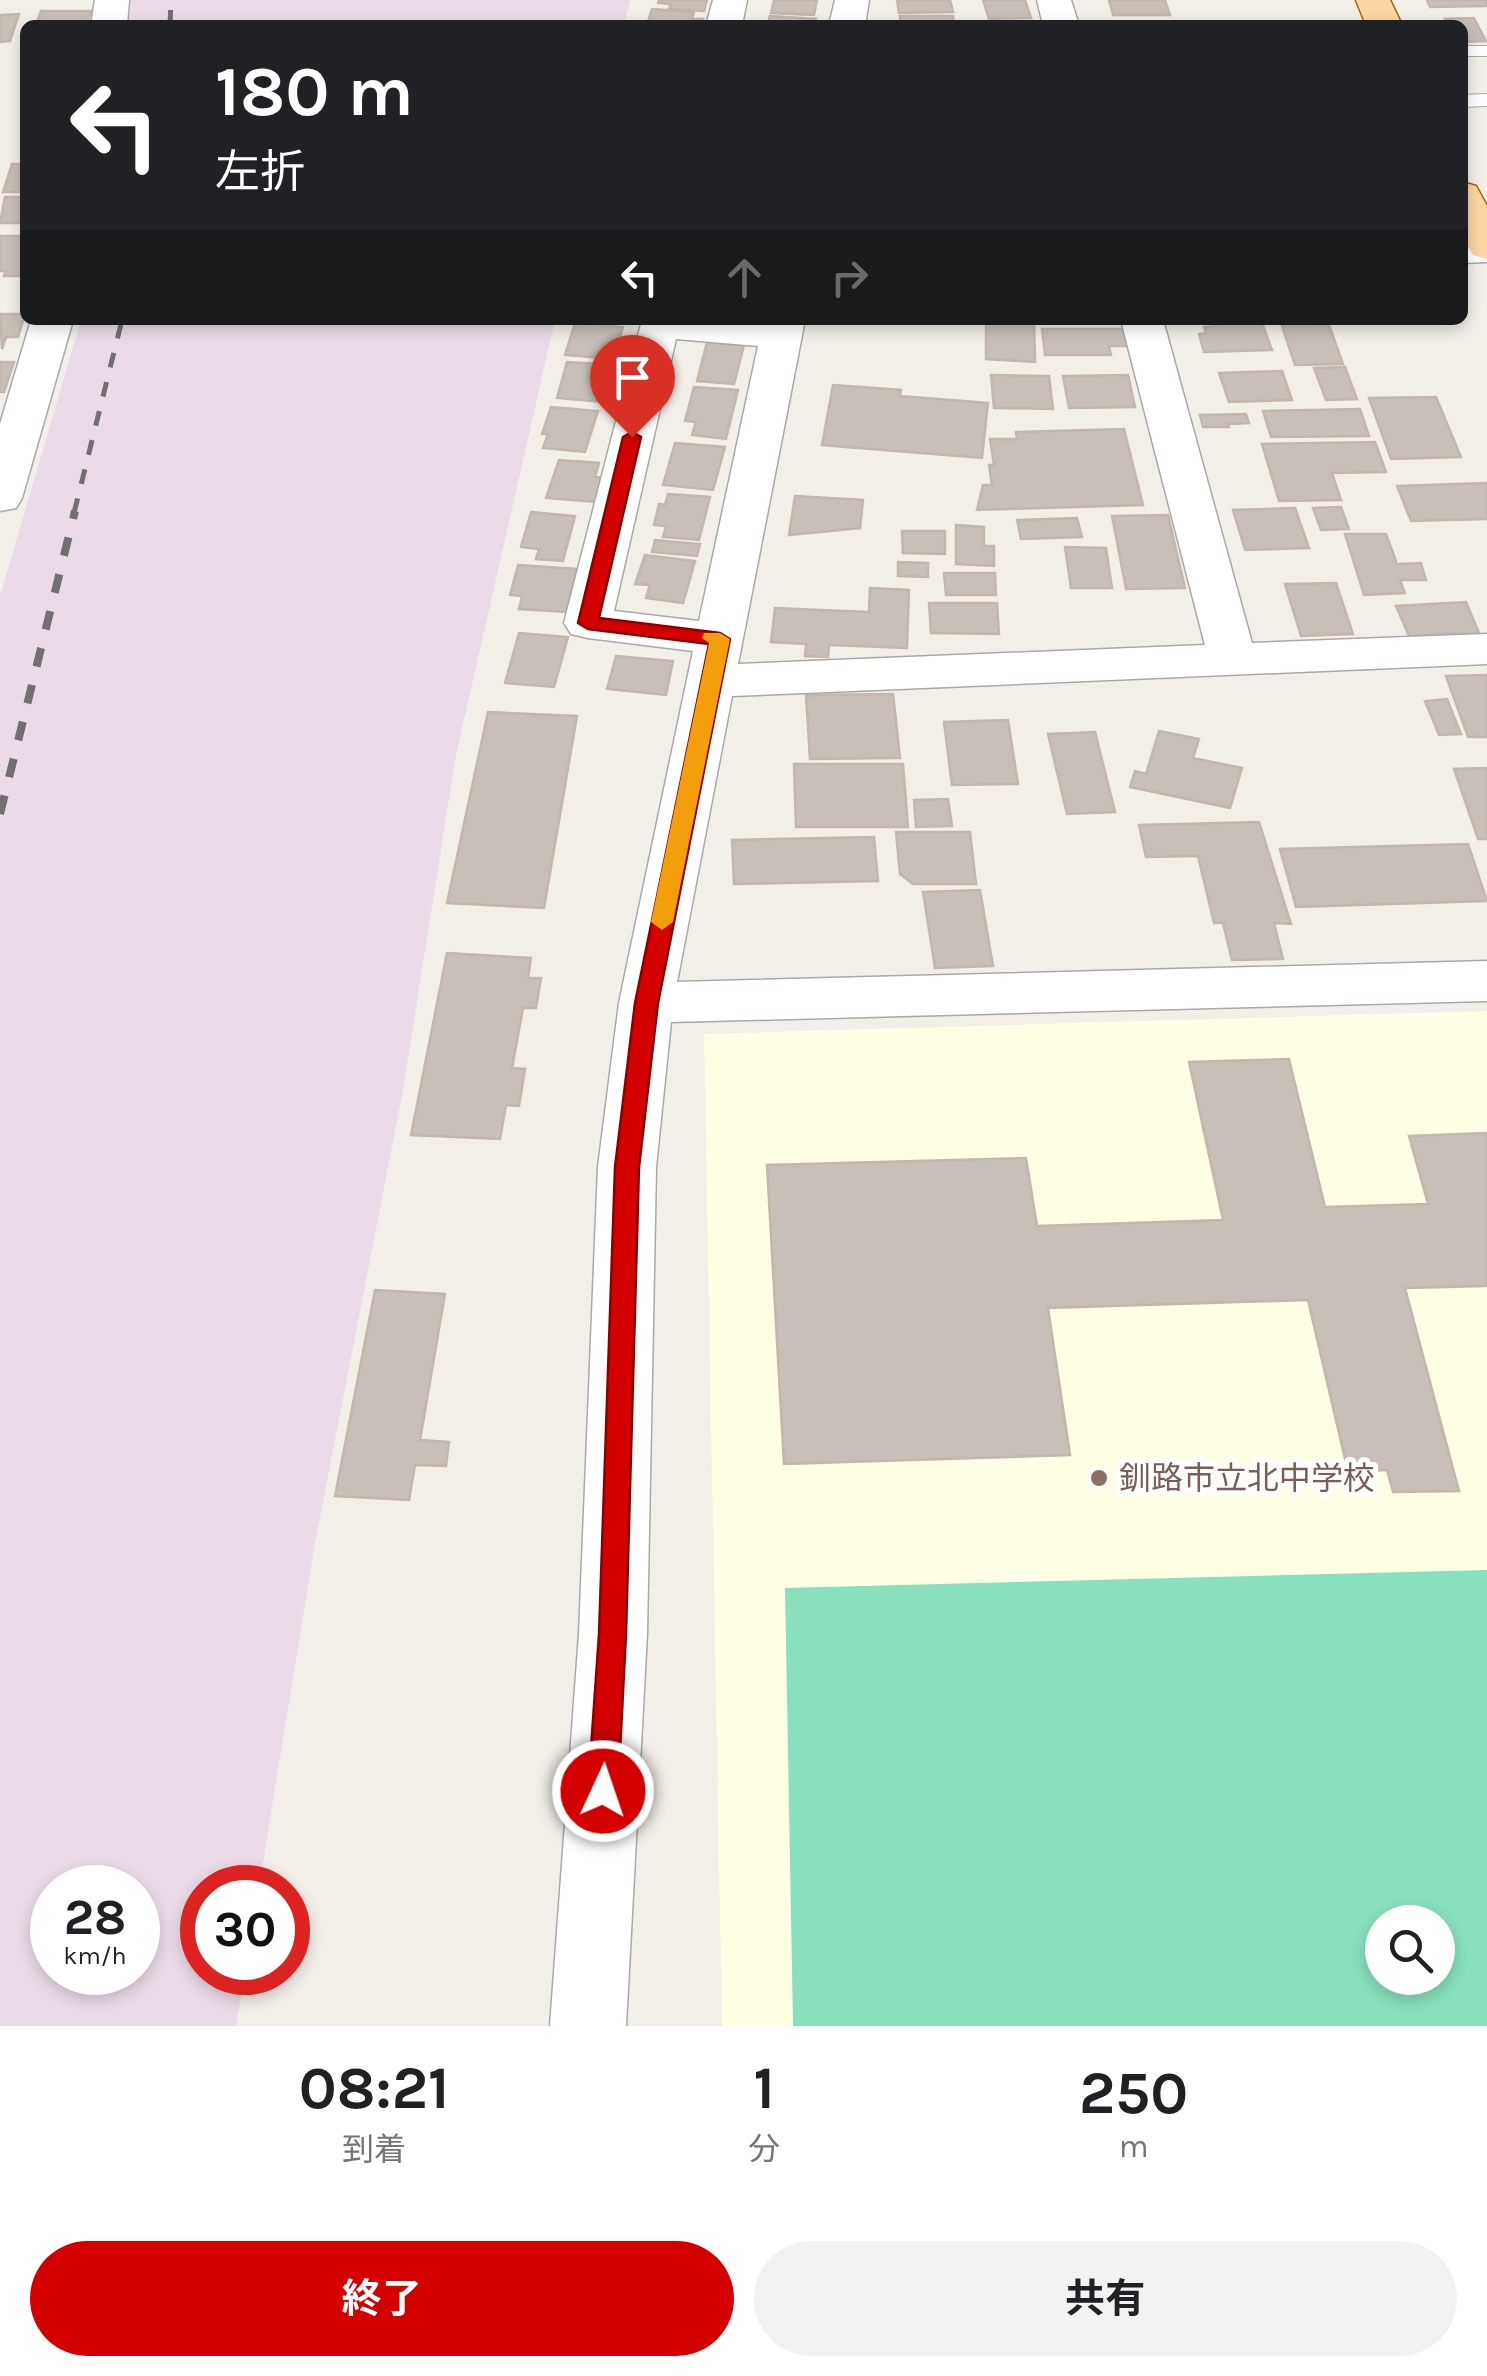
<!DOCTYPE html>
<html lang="ja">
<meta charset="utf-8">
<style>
body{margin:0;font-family:Karla,"Noto Sans JP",sans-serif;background:#f2f2f2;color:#202124;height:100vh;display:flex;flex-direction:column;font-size:38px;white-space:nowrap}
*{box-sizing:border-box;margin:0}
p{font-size:32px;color:#757577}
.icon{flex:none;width:55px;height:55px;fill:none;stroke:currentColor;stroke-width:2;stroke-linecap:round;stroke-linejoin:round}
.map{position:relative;height:2026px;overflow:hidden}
.sheet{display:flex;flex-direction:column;background:#fff;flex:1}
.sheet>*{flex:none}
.hud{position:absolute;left:20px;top:20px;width:1448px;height:305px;border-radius:15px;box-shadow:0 5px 15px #0003;background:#202124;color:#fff;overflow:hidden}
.tools{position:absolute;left:1365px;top:1905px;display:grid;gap:20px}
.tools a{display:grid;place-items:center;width:90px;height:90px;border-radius:50%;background:#fff;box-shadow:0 5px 15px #0003;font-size:50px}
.speed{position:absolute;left:30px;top:1865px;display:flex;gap:20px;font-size:50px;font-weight:700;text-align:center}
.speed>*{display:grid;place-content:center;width:130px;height:130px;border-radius:50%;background:#fff;box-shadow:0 5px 15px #0003;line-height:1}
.speed small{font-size:25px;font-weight:400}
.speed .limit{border:15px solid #d22;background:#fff;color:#111}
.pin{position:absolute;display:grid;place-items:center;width:85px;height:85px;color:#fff;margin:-102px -42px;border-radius:50% 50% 50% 0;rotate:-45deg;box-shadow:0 0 10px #0007}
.pin .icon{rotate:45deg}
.me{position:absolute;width:110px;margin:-55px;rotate:3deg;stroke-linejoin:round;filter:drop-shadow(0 0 8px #0008)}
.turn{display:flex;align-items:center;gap:35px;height:210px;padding:0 30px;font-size:45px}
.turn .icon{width:130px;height:130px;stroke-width:2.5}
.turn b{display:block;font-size:70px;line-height:85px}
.lanes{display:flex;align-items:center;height:95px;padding:0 30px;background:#0003;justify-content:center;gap:50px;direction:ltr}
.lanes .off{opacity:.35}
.eta{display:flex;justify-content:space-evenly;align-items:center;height:170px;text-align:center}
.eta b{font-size:60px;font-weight:700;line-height:70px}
.action{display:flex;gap:20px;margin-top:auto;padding:20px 30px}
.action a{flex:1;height:115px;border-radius:60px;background:#d40000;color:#fff;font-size:40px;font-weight:700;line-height:115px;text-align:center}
.action a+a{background:#f2f2f2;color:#202124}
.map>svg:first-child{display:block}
.industrial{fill:#ebdbe8;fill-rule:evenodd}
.education{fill:#ffffe5;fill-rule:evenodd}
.pitch{fill:#88e0be;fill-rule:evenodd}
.building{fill:#c7bfb8;stroke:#c4b6ab;stroke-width:2.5}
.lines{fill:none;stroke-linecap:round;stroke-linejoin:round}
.service-casing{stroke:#a9a9a9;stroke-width:2}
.minor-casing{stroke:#a9a9a9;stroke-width:3}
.primary-casing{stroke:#a06b00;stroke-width:3}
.service{fill:#fff;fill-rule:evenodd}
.minor{fill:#fff;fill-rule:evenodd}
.primary{fill:#fcd6a4;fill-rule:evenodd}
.rail-far1{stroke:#707070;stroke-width:5;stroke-dasharray:15 15;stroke-linecap:butt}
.rail{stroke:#707070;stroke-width:8;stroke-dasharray:19 19;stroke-linecap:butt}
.route{fill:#d40000;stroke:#8a0000;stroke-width:2.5}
.slow{fill:#f59e0b}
.education-dot{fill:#8d6e63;stroke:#fff;stroke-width:4}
.labels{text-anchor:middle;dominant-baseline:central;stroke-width:10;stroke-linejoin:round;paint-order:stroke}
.education-label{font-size:32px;fill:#785e54;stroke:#fff;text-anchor:start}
</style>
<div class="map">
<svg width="1487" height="2026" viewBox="0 0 1487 2026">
<rect width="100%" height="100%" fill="#f2efe9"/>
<g class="industrial">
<polygon points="130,0 630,0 624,25 129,25"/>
<path d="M81 320H555L456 755 403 1090 315 1543 259 1887 202 1888V1972L245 1973 236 2026H0V596ZM52 1888H138V1972H52Z"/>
</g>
<path class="education" d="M1487 1011V2026H722L704 1034ZM1382 1922H1438V1978H1382Z"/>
<path class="pitch" d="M1487 1570V2026H793L785 1588ZM1382 1922H1438V1978H1382Z"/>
<g class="building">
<polygon points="659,0 707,0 704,11 669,9 671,4 658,3"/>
<polygon points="774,0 817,0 814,15 771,13"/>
<polygon points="897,0 950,0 953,12 899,13"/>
<polygon points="983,0 1025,0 1031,18 989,19"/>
<polygon points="1109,0 1165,0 1170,15 1113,15"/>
<polygon points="1427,0 1487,0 1487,6 1430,7"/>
<polygon points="652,9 694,12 692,19 703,19 701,25 647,25"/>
<polygon points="41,11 91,11 86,25 36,25"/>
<polygon points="19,14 10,41 0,42 0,15"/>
<polygon points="770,16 816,19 814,25 767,25"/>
<polygon points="900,16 953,16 954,25 901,25"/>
<polygon points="1474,18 1486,41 1462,42 1462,25 1449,25 1445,19"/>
<polygon points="12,164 25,164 25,192 3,192"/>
<polygon points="5,197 25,197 25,223 0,223"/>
<polygon points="0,236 25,236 25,276 4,276 6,271 0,271"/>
<polygon points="0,314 25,314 18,337 6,337 2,349"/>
<polygon points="986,320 1034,320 1035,362 986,359"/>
<polygon points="1214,320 1261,320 1272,350 1204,352 1199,334 1206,333 1204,327 1216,326"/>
<polygon points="575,323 623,327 613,359 565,355"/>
<polygon points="1329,325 1343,364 1295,365 1282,326"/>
<polygon points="1042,329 1125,329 1129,346 1109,346 1111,355 1045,355"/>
<polygon points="707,342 744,345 734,384 697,381"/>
<polygon points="0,362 14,362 4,392 0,392"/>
<polygon points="567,362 613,365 603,402 557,398"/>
<polygon points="1345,367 1357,399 1326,400 1314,368"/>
<polygon points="1282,371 1292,400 1229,402 1219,373"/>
<polygon points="991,375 1049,376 1053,409 994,408"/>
<polygon points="1128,375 1135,407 1069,408 1063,376"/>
<polygon points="833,385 901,390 900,396 988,403 982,458 822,445"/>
<polygon points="694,387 738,390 726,439 692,435 696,422 685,421"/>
<polygon points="1436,397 1461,457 1391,459 1369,398"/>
<polygon points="551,407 598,411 585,452 543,448 548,434 542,434"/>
<polygon points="1360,409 1369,436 1271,437 1263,411"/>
<polygon points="1246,414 1249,423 1228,424 1229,427 1203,427 1200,415"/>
<polygon points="1124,429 1143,505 977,510 983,485 992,485 989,465 994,465 990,439 1017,439 1016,432"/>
<polygon points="1375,442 1386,472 1332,473 1341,500 1279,501 1262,444"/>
<polygon points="675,443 725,447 713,490 663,485"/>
<polygon points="559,460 599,463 595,477 603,478 596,502 546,498"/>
<polygon points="1487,483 1487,519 1411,521 1397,486"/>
<polygon points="668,494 710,497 699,540 663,537 666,526 654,525 659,504 665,505"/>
<polygon points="795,496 863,500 860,528 789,535"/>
<polygon points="1341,507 1349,529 1321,530 1313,508"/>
<polygon points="1295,508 1309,548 1245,550 1233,510"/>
<polygon points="531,512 575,516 563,561 536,559 539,549 521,547"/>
<polygon points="1168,515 1185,588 1126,589 1112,516"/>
<polygon points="1077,518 1082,537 1021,539 1017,520"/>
<polygon points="956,525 984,527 984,546 994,546 994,566 956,564"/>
<polygon points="902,531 945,531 945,554 903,553"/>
<polygon points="1345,534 1386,534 1397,564 1421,563 1426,580 1400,580 1405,593 1364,595"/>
<polygon points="655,540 700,544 697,556 652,552"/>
<polygon points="1065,547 1106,548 1112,588 1071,588"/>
<polygon points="645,555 695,561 683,603 646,598 650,585 635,584"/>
<polygon points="898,562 928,563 928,577 898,576"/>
<polygon points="518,565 577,569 567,612 519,609 522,596 510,595"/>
<polygon points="944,573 995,573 996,595 946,595"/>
<polygon points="1336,583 1353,634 1301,636 1285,584"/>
<polygon points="870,588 909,590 907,648 829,645 828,657 805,656 806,644 771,642 775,608 869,612"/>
<polygon points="1466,602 1479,633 1409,636 1396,606"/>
<polygon points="929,603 997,603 999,634 931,633"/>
<polygon points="519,633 568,637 554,687 505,683"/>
<polygon points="616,656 673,661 666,695 607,689"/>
<polygon points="1487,675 1487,737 1468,737 1446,676"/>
<polygon points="893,694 900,758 810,759 806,695"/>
<polygon points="1447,699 1461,734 1439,735 1425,701"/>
<polygon points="488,712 577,716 544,908 447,903"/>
<polygon points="1008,720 1018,784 952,785 944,722"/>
<polygon points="1159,731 1199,739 1193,758 1242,768 1230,808 1130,787 1135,771 1146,774"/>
<polygon points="1095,732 1115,812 1067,814 1048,734"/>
<polygon points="794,764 903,764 908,827 796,827"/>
<polygon points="1487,768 1487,839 1478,839 1454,769"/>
<polygon points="948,799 952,826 916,827 914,800"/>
<polygon points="1259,822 1291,924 1274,923 1283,959 1232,960 1223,923 1214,923 1198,856 1146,857 1139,825"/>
<polygon points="896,832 970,832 976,884 913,884 900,874"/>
<polygon points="874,837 878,881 734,884 732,840"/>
<polygon points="1468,844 1487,901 1296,907 1280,849"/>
<polygon points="980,890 993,966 935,968 923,892"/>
<polygon points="447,953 531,958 528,978 541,978 536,1008 523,1008 512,1068 525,1069 519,1106 506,1105 500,1139 411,1135"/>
<polygon points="1289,1059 1325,1207 1428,1204 1409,1136 1487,1133 1487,1286 1405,1288 1459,1491 1393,1492 1387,1470 1348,1472 1308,1300 1048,1308 1070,1455 784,1464 767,1165 1026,1158 1037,1226 1223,1220 1189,1062"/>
<polygon points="375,1290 445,1294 420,1440 449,1442 446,1466 415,1465 409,1500 335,1496"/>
</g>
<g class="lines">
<defs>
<g id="service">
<rect x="1462" y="46" width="25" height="10"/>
<polygon points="1487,94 1487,106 1462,107 1462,95"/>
</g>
<g id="minor">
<polygon points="95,0 129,0 127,25 91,25"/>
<polygon points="713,0 747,0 742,25 706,25"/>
<polygon points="835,0 869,0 865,25 829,25"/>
<polygon points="1037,0 1071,0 1079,25 1043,25"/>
<polygon points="1487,238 1487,262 1462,263 1462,239"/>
<polygon points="31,320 73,320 22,498 16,508 0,511 0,424"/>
<path d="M642 320H805L738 664 1205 645 1121 320H1163L1252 643 1487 634V664L732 696 677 982 1487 961V1001L671 1022 656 1167 647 1634 626 2026H550L579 1634 598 1167 619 1003 693 651 588 638 571 634 564 623ZM676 339 758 346 699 621 614 611Z"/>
</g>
<g id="primary">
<polygon points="1356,0 1390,0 1402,25 1366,25"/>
<polygon points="1462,182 1476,186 1487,206 1487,259 1473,255 1462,237"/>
</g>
</defs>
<use href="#service" class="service-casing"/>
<use href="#minor" class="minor-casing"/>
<use href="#primary" class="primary-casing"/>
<use href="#service" class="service"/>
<use href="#minor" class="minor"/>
<use href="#primary" class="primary"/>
<g class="rail-far1">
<polyline points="170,25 171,0"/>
<polyline points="74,513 122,320"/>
</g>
<polyline class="rail" points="0,814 75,511"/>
</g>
<polygon class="route" points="632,432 641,437 599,618 720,633 730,639 658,1003 639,1167 626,1634 618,1791 613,1801 603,1805 593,1801 588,1791 599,1634 615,1167 635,1003 709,644 588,629 578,623 623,437"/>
<polygon class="slow" points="704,633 720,633 730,639 673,922 662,930 651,922 709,643 702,638"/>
<circle class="education-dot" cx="1099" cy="1478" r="10"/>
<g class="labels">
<g class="education-label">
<text x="1119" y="1478">釧路市立北中学校</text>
</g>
</g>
</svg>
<div class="tools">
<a><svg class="icon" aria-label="search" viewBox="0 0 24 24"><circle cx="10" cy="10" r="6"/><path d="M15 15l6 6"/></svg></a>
</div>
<div class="speed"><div>28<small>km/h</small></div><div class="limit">30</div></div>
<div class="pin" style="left:632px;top:437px;background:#d93025"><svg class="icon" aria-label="arrive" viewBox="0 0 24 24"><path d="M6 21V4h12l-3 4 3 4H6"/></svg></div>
<svg class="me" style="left:603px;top:1791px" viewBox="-20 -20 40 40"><circle r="17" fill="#d40000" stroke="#fff" stroke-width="3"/><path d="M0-11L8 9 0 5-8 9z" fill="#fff"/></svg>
<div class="hud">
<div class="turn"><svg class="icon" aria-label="left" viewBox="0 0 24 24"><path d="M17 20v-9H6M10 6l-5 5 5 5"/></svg><div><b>180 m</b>左折</div></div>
<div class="lanes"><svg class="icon" aria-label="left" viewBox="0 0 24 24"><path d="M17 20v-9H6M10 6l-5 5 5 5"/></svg><svg class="icon off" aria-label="ahead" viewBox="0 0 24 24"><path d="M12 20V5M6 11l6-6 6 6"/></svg><svg class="icon off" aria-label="right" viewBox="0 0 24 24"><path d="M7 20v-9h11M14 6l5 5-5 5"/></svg></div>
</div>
</div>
<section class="sheet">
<div class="eta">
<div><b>08:21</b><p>到着</p></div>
<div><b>1</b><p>分</p></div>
<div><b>250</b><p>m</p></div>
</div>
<div class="action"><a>終了</a><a>共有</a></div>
</section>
